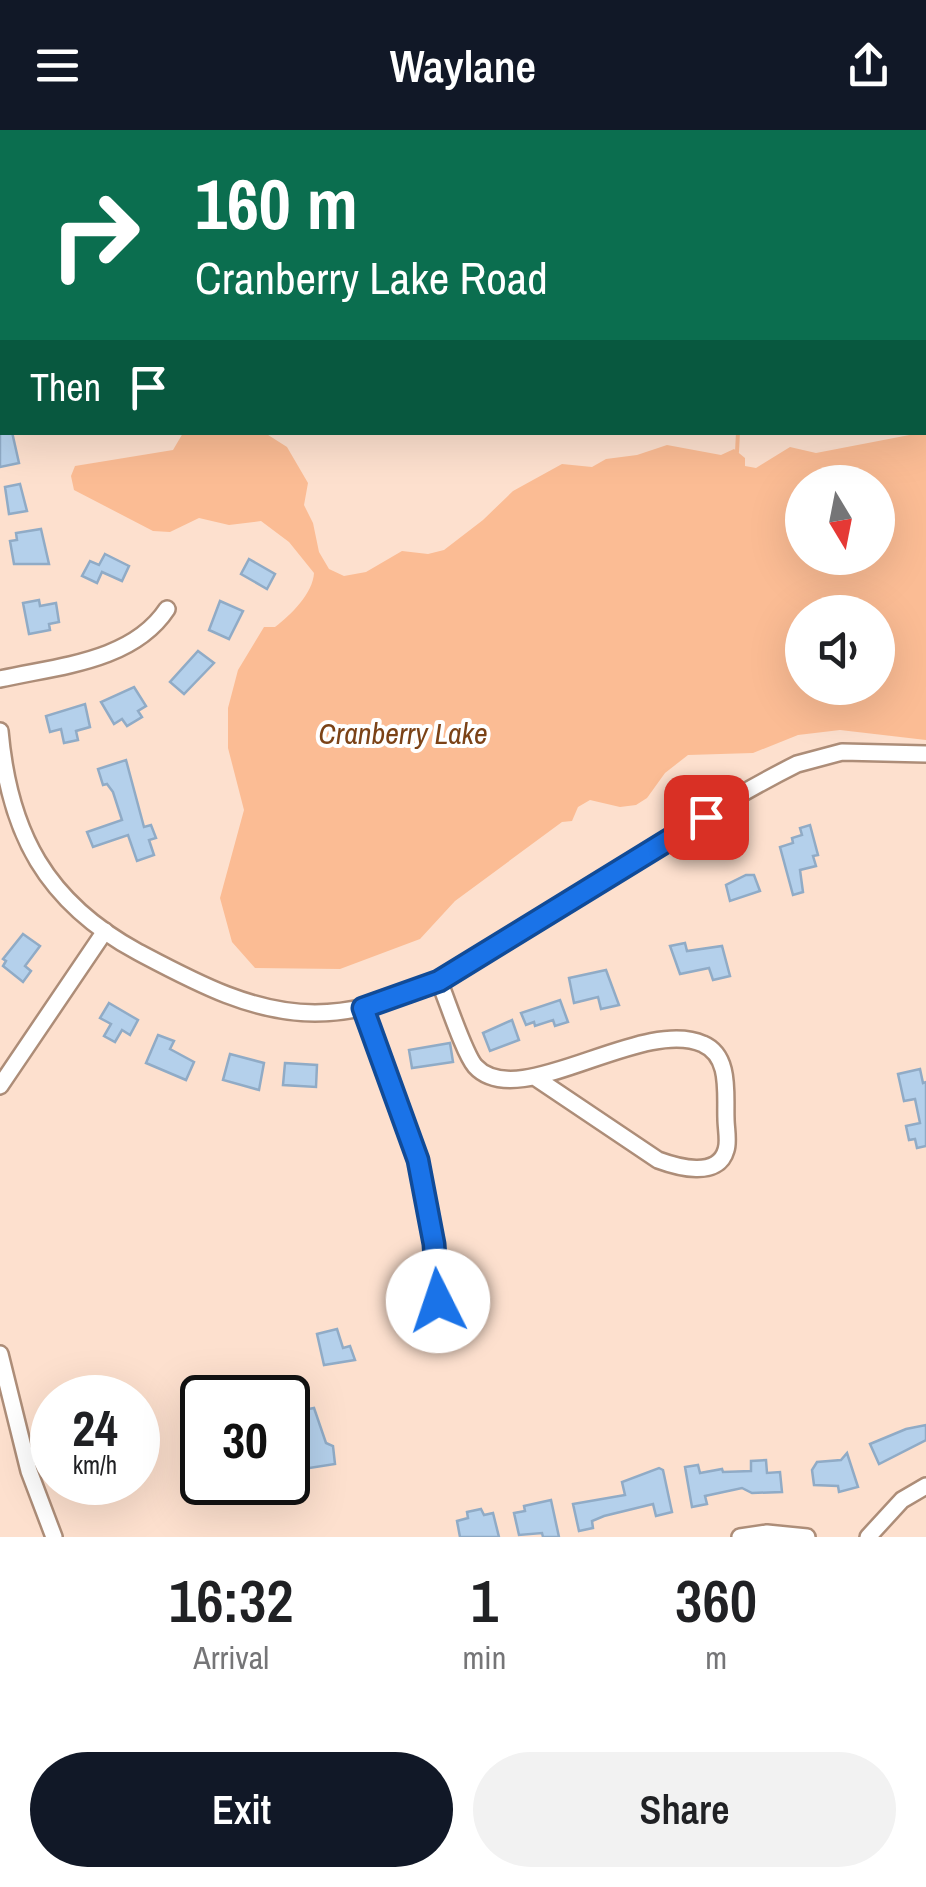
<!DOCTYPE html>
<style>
body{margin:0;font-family:"Archivo Narrow",sans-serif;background:#f2f2f2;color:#202124;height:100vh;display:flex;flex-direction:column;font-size:38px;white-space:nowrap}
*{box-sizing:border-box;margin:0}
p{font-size:32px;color:#757577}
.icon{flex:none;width:55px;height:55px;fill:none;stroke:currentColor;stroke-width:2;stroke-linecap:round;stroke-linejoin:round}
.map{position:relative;height:1407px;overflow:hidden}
.panel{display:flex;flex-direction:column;background:#fff;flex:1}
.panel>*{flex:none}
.guide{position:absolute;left:0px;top:0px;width:928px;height:305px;box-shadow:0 10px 40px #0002;background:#0b6e4f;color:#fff;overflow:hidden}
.needle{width:65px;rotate:170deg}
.controls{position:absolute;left:785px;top:335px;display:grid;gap:20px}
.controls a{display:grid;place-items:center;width:110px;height:110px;border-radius:50%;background:#fff;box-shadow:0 10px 40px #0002;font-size:50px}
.speed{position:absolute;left:30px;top:1245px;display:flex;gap:20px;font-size:50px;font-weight:700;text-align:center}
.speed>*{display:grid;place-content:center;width:130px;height:130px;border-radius:50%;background:#fff;box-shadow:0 10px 40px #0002;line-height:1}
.speed small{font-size:25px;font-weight:400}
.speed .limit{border:5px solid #111;border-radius:15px;background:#fff;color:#111}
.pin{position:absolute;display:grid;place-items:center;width:85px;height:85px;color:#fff;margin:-42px;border-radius:20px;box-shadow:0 5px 15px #0006}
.me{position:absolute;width:110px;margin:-55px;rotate:356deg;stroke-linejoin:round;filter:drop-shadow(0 0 8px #0008)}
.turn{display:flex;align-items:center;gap:35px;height:210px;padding:0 30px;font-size:45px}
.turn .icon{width:130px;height:130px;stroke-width:2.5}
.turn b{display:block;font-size:70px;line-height:85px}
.then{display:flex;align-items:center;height:95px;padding:0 30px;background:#0003;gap:20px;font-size:38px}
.eta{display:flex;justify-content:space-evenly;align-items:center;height:170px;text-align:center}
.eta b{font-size:60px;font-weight:600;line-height:70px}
.button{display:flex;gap:20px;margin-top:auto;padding:20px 30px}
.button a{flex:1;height:115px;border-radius:60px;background:#111827;color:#fff;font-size:40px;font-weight:600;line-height:115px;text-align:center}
.button a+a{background:#f2f2f2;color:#202124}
header{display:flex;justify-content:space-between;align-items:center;height:130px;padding:0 30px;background:#111827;color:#fff;font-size:45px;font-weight:600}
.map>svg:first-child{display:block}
.water{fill:#fbbc94;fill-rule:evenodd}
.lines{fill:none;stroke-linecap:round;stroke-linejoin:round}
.stream{stroke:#fbbc94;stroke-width:4}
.building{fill:#b4d0eb;stroke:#90abc6;stroke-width:2.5}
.minor-casing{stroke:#ad8d78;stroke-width:20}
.minor{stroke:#fff;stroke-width:15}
.route-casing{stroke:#114b97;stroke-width:25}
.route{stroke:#1a73e8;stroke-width:18}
.labels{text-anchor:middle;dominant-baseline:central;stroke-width:8;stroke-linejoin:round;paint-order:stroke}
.water-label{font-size:30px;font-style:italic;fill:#7b4216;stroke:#fff}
</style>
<header><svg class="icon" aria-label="menu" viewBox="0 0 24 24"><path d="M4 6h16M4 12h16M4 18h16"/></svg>Waylane<svg class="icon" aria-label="share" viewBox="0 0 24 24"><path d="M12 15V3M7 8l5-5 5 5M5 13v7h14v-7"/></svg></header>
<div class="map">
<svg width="926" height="1407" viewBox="0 0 926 1407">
<rect width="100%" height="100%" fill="#fde0ce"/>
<path class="water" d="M926 296V610L840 600 798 605 753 623 688 625 665 643 647 668 636 675 620 677 590 670 578 677 572 691 562 692 455 771 420 809 340 839 255 838 232 812 220 768 244 680 228 618V578L238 540 264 497H275C291 485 313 463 314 443L289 412 261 391 229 395 199 388 170 402 153 401 74 360 71 346 75 336 173 320 183 303H265L287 317 308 353 304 375 313 393 319 422 329 439 344 446 366 442 402 421 428 424 444 420 483 390 513 361 562 334 592 337 606 329 637 325 667 315 721 325 734 319 745 328V336L756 338 790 317 816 323 925 302ZM802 352H878V428H802ZM802 482H878V558H802Z"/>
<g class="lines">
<polyline class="stream" points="737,322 738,302"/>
</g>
<g class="building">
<polygon points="0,302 12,302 19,333 0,337"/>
<polygon points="20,354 27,381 9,384 5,357"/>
<polygon points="41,399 49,434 14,434 10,411 17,410 16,403"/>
<polygon points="105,424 129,436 122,451 102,442 97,453 82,446 90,431 99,435"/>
<polygon points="249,429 275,444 267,459 241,444"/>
<polygon points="39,470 40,476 56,473 59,492 49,494 50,500 29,504 23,473"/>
<polygon points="220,471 243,481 229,509 209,500"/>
<polygon points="198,521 214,533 184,564 170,552"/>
<polygon points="134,557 146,576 138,581 142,587 127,596 122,589 114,594 101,572"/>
<polygon points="85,574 90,597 76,601 78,610 64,613 61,599 50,602 46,586"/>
<polygon points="126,630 144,697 151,695 156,708 149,710 154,725 137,731 128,705 93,717 87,702 122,690 113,662 107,654 103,655 98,639"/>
<polygon points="810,695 818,725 813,726 816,736 800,740 803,762 793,765 780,717 793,713 792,708 802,705 800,698"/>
<polygon points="746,745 754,745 760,761 730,771 726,755"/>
<polygon points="23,804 40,816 25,836 31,841 23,852 3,836 6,831 3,829"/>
<polygon points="685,813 687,821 722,816 730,846 713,850 709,838 680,844 670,816"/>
<polygon points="606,840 619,875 601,879 598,867 574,873 569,848"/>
<polygon points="560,870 568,892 555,896 553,890 535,896 534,892 526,895 521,883"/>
<polygon points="109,873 138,890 130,905 122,900 115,912 104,906 111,894 100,888"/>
<polygon points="512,890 519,910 490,921 483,903"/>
<polygon points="158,905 174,911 170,919 194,932 186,950 146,933"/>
<polygon points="450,913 453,932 412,938 409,920"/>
<polygon points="230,924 264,933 259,960 223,950"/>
<polygon points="285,933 317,935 316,957 283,955"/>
<polygon points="920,939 923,953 926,952 926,1016 917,1018 915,1009 909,1010 906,996 920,993 915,969 904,971 898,944"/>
<polygon points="337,1199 343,1218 350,1216 355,1230 324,1235 317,1204"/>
<polygon points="314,1278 326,1313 333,1316 335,1334 290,1341 288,1283"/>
<polygon points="926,1295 926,1310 879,1334 870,1314 906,1299"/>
<polygon points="847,1323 858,1357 839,1362 838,1356 814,1355 812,1340 817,1332 841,1330"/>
<polygon points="766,1330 767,1343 780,1342 782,1362 752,1363 742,1358 705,1366 707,1374 692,1377 685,1337 698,1335 700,1343 722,1339 723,1342 751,1341 751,1331"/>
<polygon points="659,1338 663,1340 672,1382 656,1386 653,1374 604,1386 592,1391 593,1398 579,1401 573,1374 625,1365 622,1352"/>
<polygon points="551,1370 559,1407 543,1407 542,1403 519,1405 514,1383 525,1381 524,1376"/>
<polygon points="481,1379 484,1385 493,1383 499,1407 460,1407 457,1391 468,1388 467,1382"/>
</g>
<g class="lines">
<defs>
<g id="minor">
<polyline points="428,2 433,0"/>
<polyline points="925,75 926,75"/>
<polyline points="0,197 2,196"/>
<path d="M0 549C57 536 132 532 167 479"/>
<path d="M0 601C9 703 46 772 138 822 193 851 251 883 315 883 403 883 478 827 550 783 631 733 711 677 797 634L842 622 926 624"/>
<path d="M439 851C447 870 464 923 475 936 518 984 642 886 703 914 731 926 725 964 726 989 726 998 729 1012 726 1020 718 1049 677 1037 658 1030L536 948"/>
<polyline points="363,877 418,1030 437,1139 435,1205"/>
<polyline points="0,956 105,801"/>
<polyline points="0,1224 29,1341 54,1407"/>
<polyline points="740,1407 767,1403 807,1407"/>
<polyline points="868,1407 902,1370 926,1356"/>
</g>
</defs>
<use href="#minor" class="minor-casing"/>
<use href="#minor" class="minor"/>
</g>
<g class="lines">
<defs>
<polyline id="route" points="438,1171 434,1114 418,1030 363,878 439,851 706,687"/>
</defs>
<use href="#route" class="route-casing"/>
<use href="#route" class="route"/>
</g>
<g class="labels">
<g class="water-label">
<text x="403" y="603">Cranberry Lake</text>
</g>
</g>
</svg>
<div class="controls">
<a><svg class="needle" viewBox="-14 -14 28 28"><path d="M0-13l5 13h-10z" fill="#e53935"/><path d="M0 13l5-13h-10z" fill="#757577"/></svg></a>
<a><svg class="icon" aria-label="sound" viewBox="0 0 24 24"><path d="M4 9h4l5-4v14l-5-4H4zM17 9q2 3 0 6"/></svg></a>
</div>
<div class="speed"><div>24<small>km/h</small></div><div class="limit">30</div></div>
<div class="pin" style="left:706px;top:687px;background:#d93025"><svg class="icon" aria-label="arrive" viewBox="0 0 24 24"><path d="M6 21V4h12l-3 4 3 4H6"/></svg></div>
<svg class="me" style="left:438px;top:1171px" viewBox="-20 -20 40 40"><circle r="19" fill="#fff"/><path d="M0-13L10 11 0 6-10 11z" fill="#1a73e8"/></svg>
<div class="guide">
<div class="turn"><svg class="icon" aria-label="right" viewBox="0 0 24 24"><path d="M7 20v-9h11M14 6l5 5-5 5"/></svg><div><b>160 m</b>Cranberry Lake Road</div></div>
<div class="then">Then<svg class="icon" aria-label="arrive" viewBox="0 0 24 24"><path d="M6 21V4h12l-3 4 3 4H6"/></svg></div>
</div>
</div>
<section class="panel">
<div class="eta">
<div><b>16:32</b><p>Arrival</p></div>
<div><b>1</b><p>min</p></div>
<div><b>360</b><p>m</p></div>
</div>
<div class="button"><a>Exit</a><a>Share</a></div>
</section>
